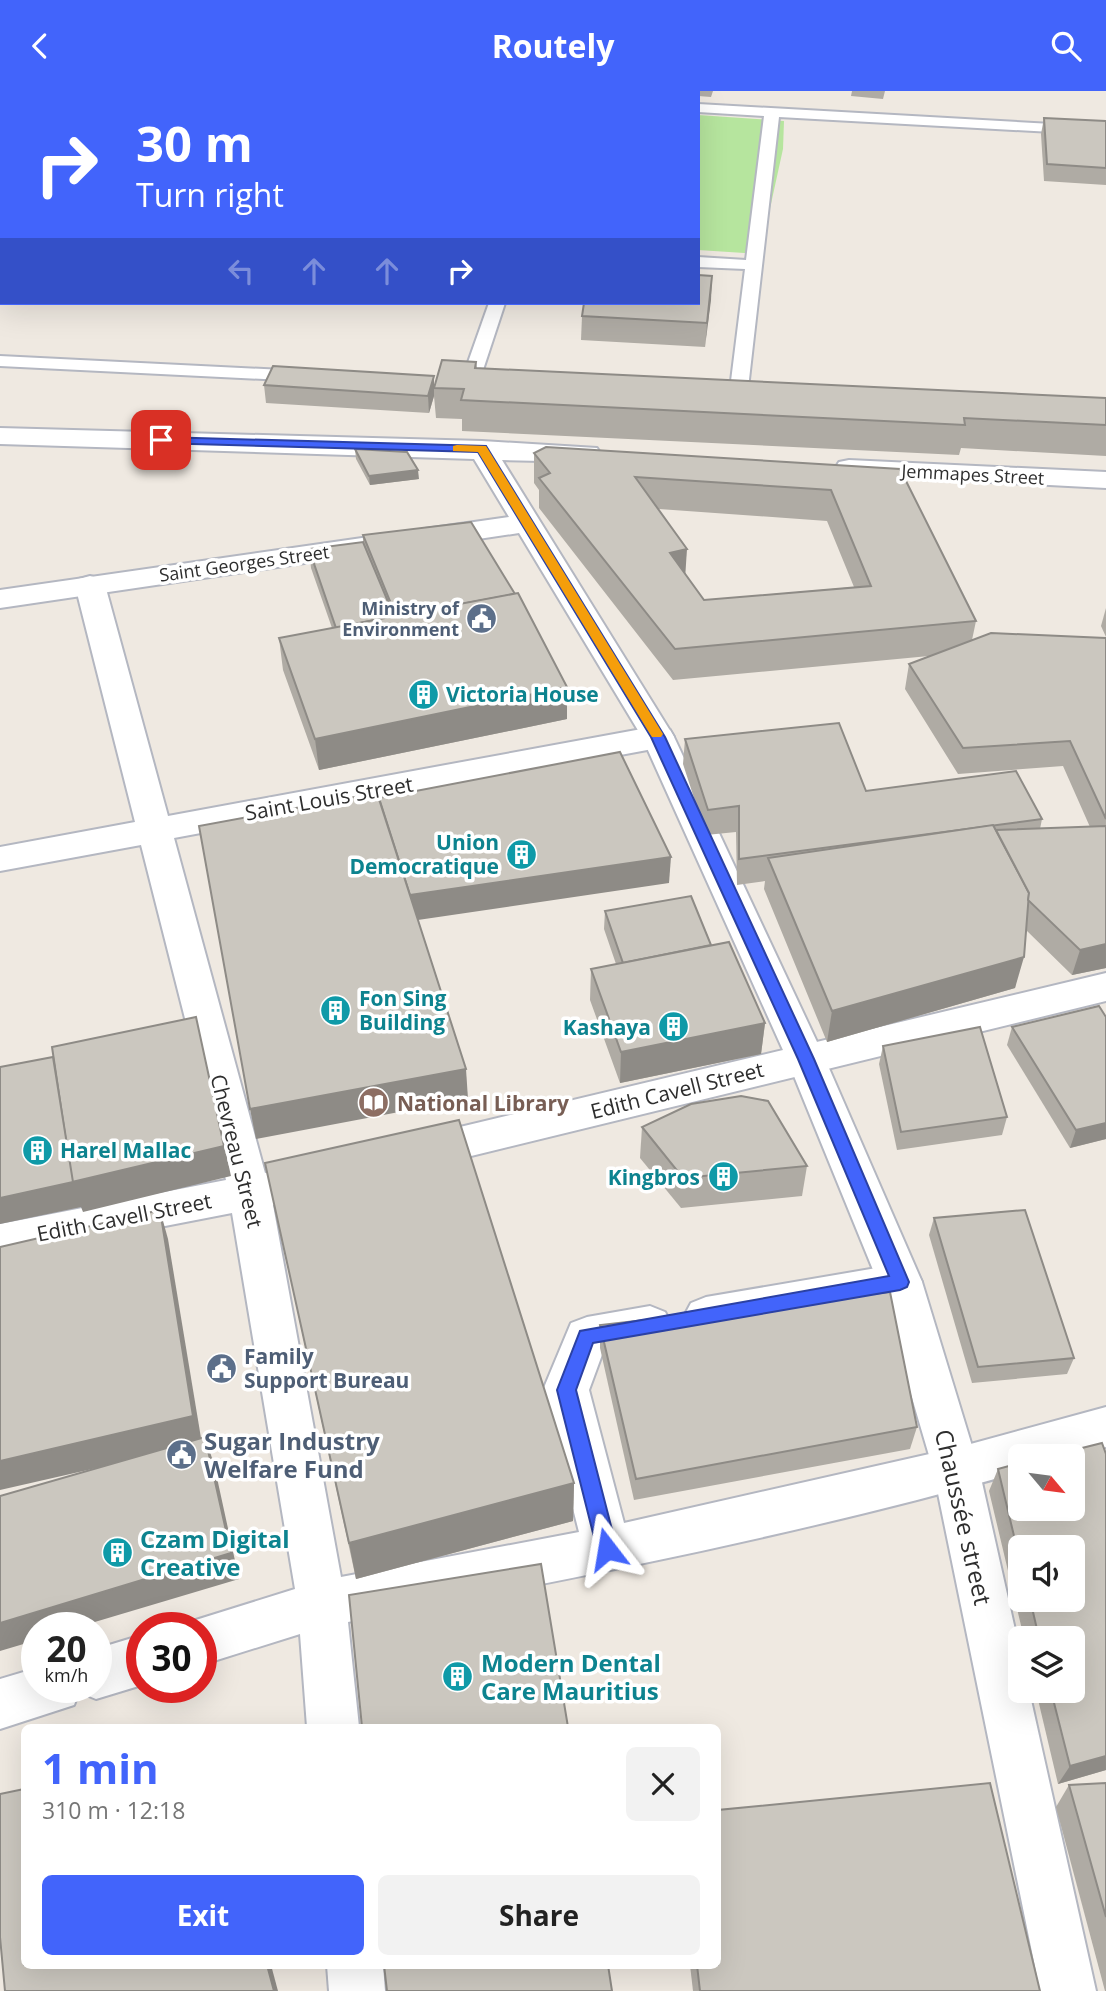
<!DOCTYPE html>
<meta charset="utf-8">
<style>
body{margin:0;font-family:"Open Sans",sans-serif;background:#f2f2f2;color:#222;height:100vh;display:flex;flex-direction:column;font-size:26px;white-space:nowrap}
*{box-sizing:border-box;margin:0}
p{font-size:23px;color:#767676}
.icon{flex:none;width:38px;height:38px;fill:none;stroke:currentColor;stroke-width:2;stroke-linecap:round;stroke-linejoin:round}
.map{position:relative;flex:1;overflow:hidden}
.drawer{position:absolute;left:21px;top:1633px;width:700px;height:245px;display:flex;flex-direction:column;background:#fff;border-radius:10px;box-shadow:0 7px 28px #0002}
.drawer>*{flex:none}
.banner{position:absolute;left:0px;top:0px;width:700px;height:214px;box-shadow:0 7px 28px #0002;background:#4264fb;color:#fff;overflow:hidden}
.needle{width:46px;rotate:119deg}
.buttons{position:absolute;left:1008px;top:1353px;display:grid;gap:14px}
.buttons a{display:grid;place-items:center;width:77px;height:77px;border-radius:10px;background:#fff;box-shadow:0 7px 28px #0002;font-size:35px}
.speed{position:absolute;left:21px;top:1521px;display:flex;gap:14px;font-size:35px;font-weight:700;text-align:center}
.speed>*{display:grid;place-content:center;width:91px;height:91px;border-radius:50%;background:#fff;box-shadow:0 7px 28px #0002;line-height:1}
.speed small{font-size:18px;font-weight:400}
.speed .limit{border:10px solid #d22;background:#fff;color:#111}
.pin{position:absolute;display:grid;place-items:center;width:60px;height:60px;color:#fff;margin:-30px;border-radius:14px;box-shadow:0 4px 10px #0006}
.me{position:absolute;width:77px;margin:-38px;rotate:346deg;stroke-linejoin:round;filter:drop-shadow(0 0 5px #0008)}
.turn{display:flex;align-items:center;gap:24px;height:147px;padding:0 21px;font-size:32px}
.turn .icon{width:91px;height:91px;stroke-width:2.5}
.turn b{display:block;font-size:49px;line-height:60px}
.lanes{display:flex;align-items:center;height:66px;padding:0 21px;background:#0003;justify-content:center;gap:35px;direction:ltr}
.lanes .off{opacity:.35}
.round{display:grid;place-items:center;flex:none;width:74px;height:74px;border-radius:10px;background:#f2f2f2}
.summary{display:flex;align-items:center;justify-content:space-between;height:119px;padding:0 21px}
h1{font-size:42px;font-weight:700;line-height:52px;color:#4264fb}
.primary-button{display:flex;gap:14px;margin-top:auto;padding:14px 21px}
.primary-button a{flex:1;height:80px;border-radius:10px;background:#4264fb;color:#fff;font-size:28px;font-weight:700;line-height:80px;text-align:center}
.primary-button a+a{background:#f2f2f2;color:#222}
header{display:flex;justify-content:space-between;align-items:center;height:91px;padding:0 21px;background:#4264fb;color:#fff;font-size:32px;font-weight:700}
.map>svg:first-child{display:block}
.green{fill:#b6e59e}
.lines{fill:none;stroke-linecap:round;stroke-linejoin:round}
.service-casing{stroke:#b4b7c1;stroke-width:4}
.minor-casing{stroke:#b4b7c1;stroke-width:4}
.tertiary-casing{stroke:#b4b7c1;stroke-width:4}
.service{fill:#fff;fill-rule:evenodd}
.minor{fill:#fff;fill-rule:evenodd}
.tertiary{fill:#fff;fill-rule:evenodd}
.wall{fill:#afaba4;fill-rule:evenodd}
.shaded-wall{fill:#8e8b86}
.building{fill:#cbc7bf;stroke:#8e8b86;stroke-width:2;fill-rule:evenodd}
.route{fill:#4264fb;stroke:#2b41a3;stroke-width:2}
.slow{fill:#f59e0b}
.labels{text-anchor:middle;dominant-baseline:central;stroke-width:7;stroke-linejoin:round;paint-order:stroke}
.far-street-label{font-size:18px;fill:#2e2e2e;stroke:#fff}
.far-service-label{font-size:18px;font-weight:bold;fill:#4e5e75;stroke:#fff;text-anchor:end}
.culture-label{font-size:21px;font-weight:bold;fill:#0d838f;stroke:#fff;text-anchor:start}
.street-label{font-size:21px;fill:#2e2e2e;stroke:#fff}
.education-label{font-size:21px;font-weight:bold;fill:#785e54;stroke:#fff;text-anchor:start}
.service-label{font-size:21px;font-weight:bold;fill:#4e5e75;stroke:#fff;text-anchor:start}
.near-service-label{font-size:24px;font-weight:bold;fill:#4e5e75;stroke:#fff;text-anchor:start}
.near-street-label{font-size:24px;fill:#2e2e2e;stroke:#fff}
.near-culture-label{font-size:24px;font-weight:bold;fill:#0d838f;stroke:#fff;text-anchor:start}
</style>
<header><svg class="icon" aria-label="back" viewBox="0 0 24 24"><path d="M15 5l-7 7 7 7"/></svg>Routely<svg class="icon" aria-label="search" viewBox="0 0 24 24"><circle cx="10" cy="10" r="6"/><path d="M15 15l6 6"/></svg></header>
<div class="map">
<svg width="1106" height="1900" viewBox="0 0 1106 1900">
<rect width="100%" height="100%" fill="#efe9e1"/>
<polygon class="green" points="698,24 784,30 783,58 760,163 698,159"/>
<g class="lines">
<defs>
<g id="service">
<polygon points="526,0 542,0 543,2 527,2"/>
<polygon points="698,13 1106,36 1106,44 779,26 747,306 738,311 729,306 745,178 698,176 698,166 746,169 764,25 698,21"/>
<polygon points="489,212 505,212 478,294 475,298 463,298 460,294"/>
<polygon points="0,265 304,280 313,285 304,290 0,275"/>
</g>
<g id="minor">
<path d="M90 485 101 488 105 494 168 725 658 635 670 639 674 646 670 653 658 657 174 747 265 1082 274 1080 289 1085 295 1097 289 1109 273 1114 341 1486 579 1441 543 1299 571 1232 587 1226 650 1215 665 1221 672 1234 665 1247 603 1261 589 1299 624 1432 956 1357 1106 1316V1356L1073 1366 1020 1365V1381C800 1444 573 1487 348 1531L359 1636H307L300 1543 201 1574V1536H182L183 1533 295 1498 232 1122 0 1167V1133L226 1089 141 754 0 780V756L135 731 75 494 79 488Z"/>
<polygon points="1106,882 1106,910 414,1079 400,1074 394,1063 400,1052 414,1047"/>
<polygon points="900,1173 915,1178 922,1191 915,1204 900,1209 706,1244 691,1238 684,1225 691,1212 706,1206"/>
<polygon points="142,1544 142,1594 96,1608 79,1601 74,1614 0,1638 0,1588 37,1577 37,1596 96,1596 96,1558"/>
<polygon points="327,1874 383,1874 385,1900 329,1900"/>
</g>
<g id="tertiary">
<polygon points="0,337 482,350 597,357 601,363 597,369 587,371 502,369 674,646 825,968 922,1191 979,1378 1020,1561 1020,1600 1029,1600 1096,1900 1040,1900 933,1378 878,1191 787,968 642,646 519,442 425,456 415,453 410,447 415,441 425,438 509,426 474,368 0,353"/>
<polygon points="849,369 1106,381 1106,397 839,383 835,377 839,371"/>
<polygon points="362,447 372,450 377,456 372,462 0,517 0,499"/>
</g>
</defs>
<use href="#service" class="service-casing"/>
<use href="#minor" class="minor-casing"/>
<use href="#tertiary" class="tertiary-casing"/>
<use href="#service" class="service"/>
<use href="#minor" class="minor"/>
<use href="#tertiary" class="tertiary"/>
</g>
<g class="wall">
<polygon points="0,0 75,0 74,2 2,2 2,51 0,51"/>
<polygon points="624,0 713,0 711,6 698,5 698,2 651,2"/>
<polygon points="852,0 885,0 883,8 851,5"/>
<polygon points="1044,27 1106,30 1106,94 1044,90 1041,43"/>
<rect x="0" y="57" width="2" height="54"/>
<polygon points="712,185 705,256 581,249 582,225"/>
<polygon points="476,271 477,277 1106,307 1106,365 961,357 959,364 462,340 462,328 436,327 434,305 429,322 266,312 264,294 435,294"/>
<polygon points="355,358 419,388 370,394 356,368"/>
<path d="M534 362 900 378 976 530 972 549 1106 547V877L1072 884 1026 839 1015 897 827 951 764 798 765 790 737 794 736 741 706 744 683 673 685 648 866 700 1042 728 1040 738 1090 736 1063 675 958 683 905 598 909 573 929 565 673 589 539 417V399L534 392ZM659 418 827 430 854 496 704 509 686 484Z"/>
<polygon points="363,444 567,596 567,628 319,679 283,579 279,547 332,537 311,477 309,458 363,451"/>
<polygon points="1106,517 1106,546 1101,535"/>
<polygon points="605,820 711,854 765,932 761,963 620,992 590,909 591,878 616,873 604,838"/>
<polygon points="1012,936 1106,1048 1070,1057 1007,954"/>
<polygon points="883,955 1007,1026 1002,1044 897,1059 879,973"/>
<polygon points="642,1036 807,1075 802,1105 681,1117 640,1067"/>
<polygon points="265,1072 574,1392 573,1430 356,1488"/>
<polygon points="934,1127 1074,1267 1067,1283 972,1292 929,1144"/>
<polygon points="600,1234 917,1336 910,1358 634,1409 600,1257"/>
<path d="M1106 1363V1679L1058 1693 1036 1600H1073V1547H1024L989 1400 998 1378ZM1020 1456 1073 1508H1020Z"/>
<polygon points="1106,1692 1106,1900 1105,1900 1056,1716 1069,1694"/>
<polygon points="690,1874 718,1874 1040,1900 693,1900"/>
</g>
<g class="shaded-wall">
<polygon points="52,0 75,0 74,2 50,2"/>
<polygon points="712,185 711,209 705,256 707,232"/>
<polygon points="434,285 434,305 429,322 428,305"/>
<polygon points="418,379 419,388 370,394 369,385"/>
<polygon points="687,458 685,488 670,462"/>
<polygon points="567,596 567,628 319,679 315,648"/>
<polygon points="671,766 669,792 411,830 409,804"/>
<polygon points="1106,853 1106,877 1072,884 1080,859"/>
<polygon points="1024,866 1015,897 827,951 832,920"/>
<polygon points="196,926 231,1085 83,1121 81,1116 0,1133 0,1107"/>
<polygon points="765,932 761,963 620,992 621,961"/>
<polygon points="466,978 468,1008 256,1048 250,1018"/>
<polygon points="1106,1032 1106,1048 1070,1057 1076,1039"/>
<polygon points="160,1119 168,1148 202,1353 0,1399 0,1370"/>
<polygon points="205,1346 214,1373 239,1488 78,1536 37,1536 37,1549 0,1560 0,1532"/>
<polygon points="574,1392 573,1430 356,1488 349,1452"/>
<polygon points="1106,1665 1106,1679 1058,1693 1070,1675"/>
<polygon points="267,1874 271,1874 278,1900 274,1900"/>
</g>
<g class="building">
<polygon points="0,0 52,0 50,2 2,2 2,29 0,29"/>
<polygon points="1044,27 1106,30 1106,77 1047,73"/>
<rect x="0" y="57" width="2" height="13"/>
<polygon points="0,77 2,77 1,102 0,102"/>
<polygon points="698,184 712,185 707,232 582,225 584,212 698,212"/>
<polygon points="442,269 476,271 475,277 1106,307 1106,334 964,327 965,334 461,309 464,298 434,297"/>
<polygon points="273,275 434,285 428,305 264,294"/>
<path d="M546 356 900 378 976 530 675 558 539 387 550 382 534 362ZM635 386 831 399 871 495 704 509 670 462 687 458Z"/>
<polygon points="355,358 407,361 418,379 369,385"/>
<polygon points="471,431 515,503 396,525 363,444"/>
<polygon points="363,451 394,525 336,537 309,458"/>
<polygon points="518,502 567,596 315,648 279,547"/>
<polygon points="991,542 1106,547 1106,728 1070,650 963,657 909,573"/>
<polygon points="839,632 866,700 1016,680 1042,728 739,768 739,715 708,719 685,648"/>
<polygon points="620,661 671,766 410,804 379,707"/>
<polygon points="377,702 466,978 250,1018 199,735"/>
<polygon points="993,734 1029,802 1024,866 832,920 768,767"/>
<polygon points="1106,735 1106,853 1080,859 1028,809 1029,802 996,739"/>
<polygon points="691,805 711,854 623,872 605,820"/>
<polygon points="729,851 765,932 621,961 591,878"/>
<polygon points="1099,915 1106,926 1106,1032 1076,1039 1012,936"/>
<polygon points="196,926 224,1055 72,1091 52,956"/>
<polygon points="980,936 1007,1026 901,1041 883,955"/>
<polygon points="53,966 73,1091 0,1107 0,976"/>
<polygon points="741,1005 768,1010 807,1075 683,1087 642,1036 691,1013"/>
<polygon points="459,1029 574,1392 349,1452 265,1072"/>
<polygon points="160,1119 193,1325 0,1370 0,1156"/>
<polygon points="1025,1119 1074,1267 978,1276 934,1127"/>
<polygon points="890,1201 917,1336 636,1388 600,1234"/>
<polygon points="205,1346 231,1462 0,1532 0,1405"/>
<polygon points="1102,1352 1106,1363 1106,1665 1070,1675 1051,1600 1073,1600 1073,1547 1039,1547 1030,1508 1073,1508 1073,1456 1020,1456 1020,1470 998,1378 1020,1372 1020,1418 1073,1418 1073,1365 1050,1365"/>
<polygon points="541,1473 568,1636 362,1636 349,1504"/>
<polygon points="990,1692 1040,1900 700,1900 697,1874 718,1874 718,1719"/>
<polygon points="1106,1692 1106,1826 1069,1694"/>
<polygon points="24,1698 24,1874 267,1874 274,1900 5,1900 0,1846 0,1703"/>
<polygon points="384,1874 608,1874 612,1900 387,1900"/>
</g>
<polygon class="route" points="161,346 486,355 665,646 814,968 909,1191 907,1196 900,1199 593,1252 576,1299 617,1458 614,1464 607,1467 600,1464 597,1458 557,1299 580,1240 889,1185 798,968 651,646 478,361 157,352 157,347"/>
<polygon class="slow" points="457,354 486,355 663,643 661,646 652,646 650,643 478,361 453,360 453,355"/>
<defs>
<symbol id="civic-disc" viewBox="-11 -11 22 22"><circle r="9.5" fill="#5c6f8a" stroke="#fff"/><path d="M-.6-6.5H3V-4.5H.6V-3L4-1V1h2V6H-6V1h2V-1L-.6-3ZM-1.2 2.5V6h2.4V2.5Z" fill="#fff"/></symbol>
<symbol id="building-disc" viewBox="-11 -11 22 22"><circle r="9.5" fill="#0f9aa8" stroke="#fff"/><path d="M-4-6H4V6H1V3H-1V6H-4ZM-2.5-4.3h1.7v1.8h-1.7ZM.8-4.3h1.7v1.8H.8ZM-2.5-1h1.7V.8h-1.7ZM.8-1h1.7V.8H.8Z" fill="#fff"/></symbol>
<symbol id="library-disc" viewBox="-11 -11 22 22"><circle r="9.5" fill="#8d6e63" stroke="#fff"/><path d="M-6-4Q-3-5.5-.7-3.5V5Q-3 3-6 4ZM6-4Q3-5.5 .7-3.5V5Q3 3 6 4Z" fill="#fff"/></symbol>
</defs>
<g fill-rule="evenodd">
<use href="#civic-disc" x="464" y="510" width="35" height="35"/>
<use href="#building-disc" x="406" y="586" width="35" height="35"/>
<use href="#building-disc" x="504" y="746" width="35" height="35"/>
<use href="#building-disc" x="318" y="902" width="35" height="35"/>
<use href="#building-disc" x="656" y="918" width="35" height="35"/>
<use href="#library-disc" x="356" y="994" width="35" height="35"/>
<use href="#building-disc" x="20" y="1042" width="35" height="35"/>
<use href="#building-disc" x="706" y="1068" width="35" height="35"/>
<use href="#civic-disc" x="204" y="1260" width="35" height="35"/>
<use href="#civic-disc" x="164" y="1346" width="35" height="35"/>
<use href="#building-disc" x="100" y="1444" width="35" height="35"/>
<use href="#building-disc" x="440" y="1568" width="35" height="35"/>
</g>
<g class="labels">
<g class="far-street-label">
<text transform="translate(973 383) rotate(3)">Jemmapes Street</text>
<text transform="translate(244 472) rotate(-8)">Saint Georges Street</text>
</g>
<g class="far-service-label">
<text x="459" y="517">Ministry of<tspan x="459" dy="21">Environment</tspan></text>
</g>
<g class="culture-label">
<text x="446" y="603">Victoria House</text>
<text x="499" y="751" text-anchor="end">Union<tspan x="499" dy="24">Democratique</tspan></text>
<text x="359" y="907">Fon Sing<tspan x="359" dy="24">Building</tspan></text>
<text x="651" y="936" text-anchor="end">Kashaya</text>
<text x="60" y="1059">Harel Mallac</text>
<text x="700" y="1086" text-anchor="end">Kingbros</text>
</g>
<g class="street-label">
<text transform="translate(329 707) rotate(-10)">Saint Louis Street</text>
<text transform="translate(677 999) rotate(-14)">Edith Cavell Street</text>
<text transform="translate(237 1060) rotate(76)">Chevreau Street</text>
<text transform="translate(124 1126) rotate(-11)">Edith Cavell Street</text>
</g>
<g class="education-label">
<text x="397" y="1012">National Library</text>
</g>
<g class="service-label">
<text x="244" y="1265">Family<tspan x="244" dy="24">Support Bureau</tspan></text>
</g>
<g class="near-service-label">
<text x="204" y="1349">Sugar Industry<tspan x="204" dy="28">Welfare Fund</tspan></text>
</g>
<g class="near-street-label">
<text transform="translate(964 1426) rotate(77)">Chaussée street</text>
</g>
<g class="near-culture-label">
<text x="140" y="1447">Czam Digital<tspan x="140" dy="28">Creative</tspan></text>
<text x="481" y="1571">Modern Dental<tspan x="481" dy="28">Care Mauritius</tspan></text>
</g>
</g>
</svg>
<div class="buttons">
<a><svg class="needle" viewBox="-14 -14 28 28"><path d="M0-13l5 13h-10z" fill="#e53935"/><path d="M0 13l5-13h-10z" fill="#767676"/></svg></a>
<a><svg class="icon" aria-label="sound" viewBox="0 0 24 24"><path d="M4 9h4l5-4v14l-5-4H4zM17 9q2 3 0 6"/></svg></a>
<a><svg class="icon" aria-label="layers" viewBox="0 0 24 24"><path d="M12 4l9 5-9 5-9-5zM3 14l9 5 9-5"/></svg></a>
</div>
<div class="speed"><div>20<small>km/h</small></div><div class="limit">30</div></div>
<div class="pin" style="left:161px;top:349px;background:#d93025"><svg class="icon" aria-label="arrive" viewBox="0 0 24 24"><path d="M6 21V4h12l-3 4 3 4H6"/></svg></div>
<svg class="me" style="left:607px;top:1458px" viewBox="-20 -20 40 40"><path d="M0-17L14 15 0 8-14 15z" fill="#4264fb" stroke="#fff" stroke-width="4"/></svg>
<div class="banner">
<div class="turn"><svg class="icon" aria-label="right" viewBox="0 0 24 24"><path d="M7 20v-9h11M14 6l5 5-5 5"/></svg><div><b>30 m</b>Turn right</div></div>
<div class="lanes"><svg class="icon off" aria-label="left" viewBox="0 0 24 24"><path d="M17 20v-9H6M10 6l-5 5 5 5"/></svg><svg class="icon off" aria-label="ahead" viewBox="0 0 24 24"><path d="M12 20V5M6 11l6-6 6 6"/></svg><svg class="icon off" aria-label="ahead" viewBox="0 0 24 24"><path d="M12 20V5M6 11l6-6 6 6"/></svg><svg class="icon" aria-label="right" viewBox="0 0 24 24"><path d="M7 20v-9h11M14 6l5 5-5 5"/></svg></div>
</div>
<section class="drawer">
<div class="summary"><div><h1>1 min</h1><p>310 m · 12:18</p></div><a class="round"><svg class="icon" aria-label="close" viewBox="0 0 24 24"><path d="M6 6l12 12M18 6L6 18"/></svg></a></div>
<div class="primary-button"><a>Exit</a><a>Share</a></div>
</section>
</div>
